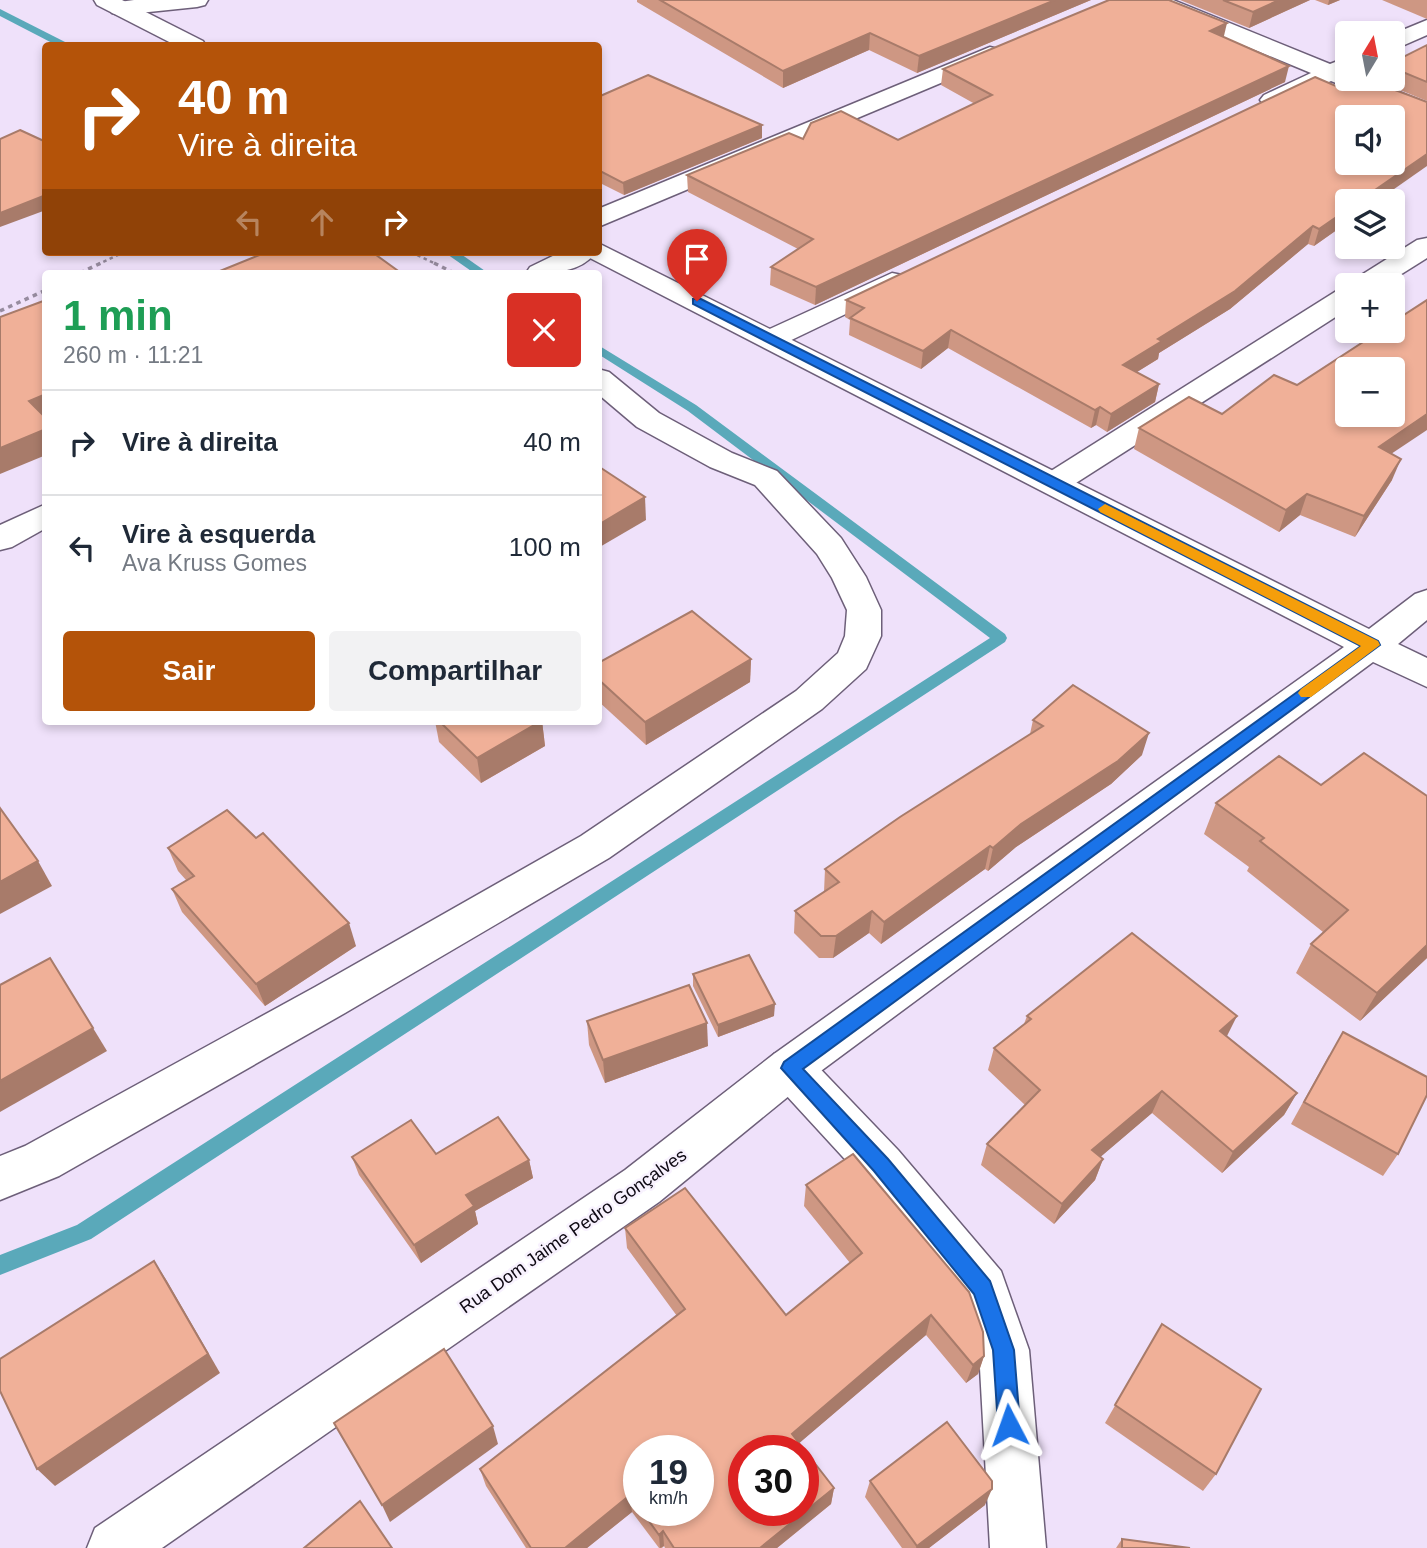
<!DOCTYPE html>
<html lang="pt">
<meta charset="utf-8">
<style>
body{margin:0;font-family:Arial,sans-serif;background:#f2f2f3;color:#1f2937;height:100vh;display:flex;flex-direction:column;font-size:26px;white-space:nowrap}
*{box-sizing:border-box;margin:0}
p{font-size:23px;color:#747a83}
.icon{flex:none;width:38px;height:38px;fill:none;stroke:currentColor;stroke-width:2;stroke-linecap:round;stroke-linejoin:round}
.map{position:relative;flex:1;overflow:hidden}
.side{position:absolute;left:42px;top:270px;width:560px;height:455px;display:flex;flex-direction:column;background:#fff;border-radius:7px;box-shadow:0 4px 10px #0003}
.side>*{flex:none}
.hud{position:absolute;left:42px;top:42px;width:560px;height:214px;border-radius:7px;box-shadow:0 4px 10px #0003;background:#b45309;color:#fff;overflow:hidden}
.needle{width:46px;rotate:10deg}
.tools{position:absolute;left:1335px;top:21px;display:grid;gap:14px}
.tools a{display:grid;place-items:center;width:70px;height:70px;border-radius:7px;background:#fff;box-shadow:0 4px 10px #0003;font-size:35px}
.speed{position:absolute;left:623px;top:1435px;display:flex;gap:14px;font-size:35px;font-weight:700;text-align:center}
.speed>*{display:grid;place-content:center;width:91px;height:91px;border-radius:50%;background:#fff;box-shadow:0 4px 10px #0003;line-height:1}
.speed small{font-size:18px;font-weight:400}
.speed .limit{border:10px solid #d22;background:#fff;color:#111}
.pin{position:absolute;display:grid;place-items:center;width:60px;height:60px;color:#fff;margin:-72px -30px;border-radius:50% 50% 50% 0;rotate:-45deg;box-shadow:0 0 7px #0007}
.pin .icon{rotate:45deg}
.me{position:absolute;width:77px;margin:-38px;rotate:356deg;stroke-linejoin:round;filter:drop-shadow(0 0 5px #0008)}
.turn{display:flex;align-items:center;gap:24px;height:147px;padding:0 21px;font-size:32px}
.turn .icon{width:91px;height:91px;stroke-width:2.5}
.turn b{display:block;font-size:49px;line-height:60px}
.lanes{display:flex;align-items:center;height:66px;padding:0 21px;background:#0003;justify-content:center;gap:35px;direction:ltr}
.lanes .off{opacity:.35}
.round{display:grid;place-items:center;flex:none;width:74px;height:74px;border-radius:7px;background:#f2f2f3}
.headline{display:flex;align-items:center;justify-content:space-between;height:119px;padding:0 21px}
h1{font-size:42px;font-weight:800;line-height:52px;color:#1e9e55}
.action{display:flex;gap:14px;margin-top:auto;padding:14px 21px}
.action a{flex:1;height:80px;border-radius:7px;background:#b45309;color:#fff;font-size:28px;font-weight:800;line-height:80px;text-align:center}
.action a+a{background:#f2f2f3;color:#1f2937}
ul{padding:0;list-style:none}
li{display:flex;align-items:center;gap:21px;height:105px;padding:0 21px;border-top:2px solid #e0e1e3}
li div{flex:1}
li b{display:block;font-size:26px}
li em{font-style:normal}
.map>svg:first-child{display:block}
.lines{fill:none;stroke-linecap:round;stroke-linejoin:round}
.stream{fill:#5aa9ba;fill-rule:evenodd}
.street-casing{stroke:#6d5f79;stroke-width:3}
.secondary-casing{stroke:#6d5f79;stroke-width:3}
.path-far1{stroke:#978c9f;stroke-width:2.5;stroke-dasharray:3.5 3.5;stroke-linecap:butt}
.path{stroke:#978c9f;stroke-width:3.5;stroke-dasharray:4.5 4.5;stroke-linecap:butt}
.street{fill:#fff;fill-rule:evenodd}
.secondary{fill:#fff;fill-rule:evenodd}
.wall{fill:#ce9783;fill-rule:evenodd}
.shaded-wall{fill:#a87b6a}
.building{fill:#f0b098;stroke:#a87b6a;stroke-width:2;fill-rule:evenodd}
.route{fill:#1a73e8;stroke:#114b97;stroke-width:2}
.slow{fill:#f59e0b}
.labels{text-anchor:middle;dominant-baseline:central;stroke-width:5;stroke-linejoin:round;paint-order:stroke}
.street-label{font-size:18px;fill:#0e0913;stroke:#f8f2fe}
</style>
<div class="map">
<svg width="1427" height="1548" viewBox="0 0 1427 1548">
<rect width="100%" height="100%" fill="#efe1fa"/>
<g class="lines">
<g class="stream">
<polygon points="0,9 69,44 70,46 58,46 0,16"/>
<polygon points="444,252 458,252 488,273 474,273"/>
<polygon points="598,345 696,405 1005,634 1007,638 1005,642 91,1239 0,1275 0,1255 77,1225 990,638 688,411 598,354"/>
</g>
<defs>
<g id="street">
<polygon points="134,0 208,0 205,5 197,7 120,15 112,13 109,8 112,3"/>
<polygon points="1143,0 1173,0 1330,64 1348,57 1348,79 1366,79 1427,103 1427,119 1331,81 1280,105 1272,107 1264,105 1260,100 1264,95 1311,73 1146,5"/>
<polygon points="1427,20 1427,35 1393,50 1393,34"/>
<polygon points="990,47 998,49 1001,54 998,59 598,227 598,209"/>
<polygon points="1427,238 1427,258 1384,285 1351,285 1355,279 1417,240"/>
<path d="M561 252H596C580 274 550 273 526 273L530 267Z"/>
<polygon points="892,273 902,275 906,281 902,287 781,345 771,348 761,345 756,339 761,333"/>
<polygon points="1348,288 1348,309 1065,490 1054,493 1043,490 1038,483 1043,476 1338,290"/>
<polygon points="598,369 609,372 659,413 732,453 777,471 841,538 866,577 881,610 881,636 866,669 822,709 609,858 345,1013 59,1176 0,1200 0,1156 25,1146 315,987 581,836 796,691 838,653 845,636 847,610 832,578 817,554 755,485 710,467 637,427 598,394"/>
<polygon points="46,504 46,528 12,547 0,550 0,525"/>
<polygon points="790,1048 806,1054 898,1150 1001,1271 1029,1350 1046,1548 990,1548 979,1350 963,1302 864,1180 774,1082 768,1068 774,1054"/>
</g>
<g id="secondary">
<polygon points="94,0 122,0 203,41 206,46 177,46 97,5"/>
<polygon points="598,243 1369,629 1415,594 1427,590 1427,620 1398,644 1427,658 1427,687 1373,662 806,1082 659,1202 162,1548 87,1548 95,1528 625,1170 774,1054 1344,647 588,257 585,252 598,252"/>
</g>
</defs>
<use href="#street" class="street-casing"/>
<use href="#secondary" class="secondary-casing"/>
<g class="path-far1">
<polyline points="411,252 438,265"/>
<polyline points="97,265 124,252"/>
</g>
<g class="path">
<polyline points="434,263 454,273"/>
<polyline points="80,273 101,263"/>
<polyline points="0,311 46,290"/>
</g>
<use href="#street" class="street"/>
<use href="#secondary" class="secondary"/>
</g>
<g class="wall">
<polygon points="637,0 1091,0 917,73 869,50 783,88 637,2"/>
<polygon points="1180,0 1310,0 1249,28"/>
<polygon points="1315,0 1340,0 1328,5"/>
<polygon points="1382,0 1427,0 1427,19"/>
<polygon points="1224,37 1285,82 815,305 770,285 771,267 798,249 688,192 687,175 803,139 898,140 975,104 941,85 943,69"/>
<polygon points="1427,45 1427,101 1380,82 1381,79 1393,79 1393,62"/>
<polygon points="1338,87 1348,201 1348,222 1314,246 1308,244 1230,309 1159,353 1158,359 1137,372 1159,384 1155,402 1107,432 1096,425 1091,428 948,348 921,369 849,335 850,320 845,317 846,300"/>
<polygon points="598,97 762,125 762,138 624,195 598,182"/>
<polygon points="1222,414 1391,454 1392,480 1355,537 1300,515 1279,532 1134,449 1139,428"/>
<polygon points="751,659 750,682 646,745 598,701 598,663"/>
<polygon points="1033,720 1142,755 1111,784 1016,847 988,871 985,869 881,944 869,933 833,958 819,958 794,933 795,911 824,892 825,869 1030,734"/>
<polygon points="435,721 542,721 545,746 481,783 439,742"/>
<polygon points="1216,803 1427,958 1360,1021 1296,973 1311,944 1323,932 1247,871 1249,867 1204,834"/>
<polygon points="168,848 356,946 265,1006 182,912 172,889 186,880 178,871"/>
<polygon points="693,974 774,1016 718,1037 693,986"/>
<polygon points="1027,1016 1227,1037 1297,1093 1284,1115 1222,1173 1152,1113 1100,1157 1103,1159 1095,1180 1054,1224 981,1165 987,1144 1025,1105 988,1070 994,1048 1024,1024"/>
<polygon points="587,1021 708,1046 605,1083 589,1045"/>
<polygon points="1329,1055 1398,1154 1383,1176 1291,1124"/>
<polygon points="436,1154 529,1160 533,1178 475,1211 478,1224 421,1263 359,1175 352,1157"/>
<path d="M806 1185 984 1356 978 1374 966 1383 926 1335 799 1443 834 1488 831 1504 777 1548H665L664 1546 662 1548H659L632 1512 587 1548H526L486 1486 480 1469 677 1316 627 1248 625 1228 786 1315 850 1263 804 1206ZM639 1451 698 1510H639Z"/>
<polygon points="1162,1324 1216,1474 1203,1491 1105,1423"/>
<polygon points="870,1481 985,1505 929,1548 902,1548 865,1497"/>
<polygon points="1122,1539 1190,1548 1116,1548"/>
</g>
<g class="shaded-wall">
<polygon points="1055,0 1091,0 917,73 919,56"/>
<polygon points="1279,0 1310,0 1249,28 1253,12"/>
<polygon points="1329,0 1340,0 1328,5"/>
<polygon points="1227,23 1223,40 1210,31"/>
<polygon points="870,33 869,50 783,88 783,71"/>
<polygon points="1289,66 1285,82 815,305 816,287"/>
<polygon points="762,125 762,138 624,195 623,183"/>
<polygon points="1427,154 1427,166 1377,201 1359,201"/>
<polygon points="46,195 46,210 0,227 0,213"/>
<polygon points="1348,209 1348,222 1314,246 1319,229"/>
<polygon points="1313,226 1308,244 1230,309 1159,353 1158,359 1119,383 1123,365"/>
<polygon points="951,330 948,348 921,369 923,351"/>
<polygon points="1159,384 1155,402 1107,432 1111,414"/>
<polygon points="46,394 46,420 29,401"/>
<polygon points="1100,407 1096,425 1091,428 1095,410"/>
<polygon points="1427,414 1427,430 1370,468 1379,447"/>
<polygon points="46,429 46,455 0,474 0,448"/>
<polygon points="1401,459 1392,480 1355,537 1364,516"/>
<polygon points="1307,494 1300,515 1279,532 1286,510"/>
<polygon points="645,497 646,520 598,548 598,525"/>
<polygon points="751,659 750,682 646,745 645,722"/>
<polygon points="541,721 542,721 545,746 481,783 477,758"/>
<polygon points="1149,733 1142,755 1111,784 1016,847 988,871 993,848 1021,824"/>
<polygon points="990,846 985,869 881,944 884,922"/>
<polygon points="38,861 52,886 0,914 0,882"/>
<polygon points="872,911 869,933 833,958 836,936"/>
<polygon points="349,923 356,946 265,1006 256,984"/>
<polygon points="1427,945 1427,958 1360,1021 1377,993"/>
<polygon points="775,1004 774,1016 718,1037 718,1025"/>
<polygon points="1237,1016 1226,1038 1220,1031"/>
<polygon points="707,1023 708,1046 605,1083 603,1060"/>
<polygon points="93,1028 107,1051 0,1112 0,1081"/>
<polygon points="1162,1091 1152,1113 1084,1171 1092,1150"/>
<polygon points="1297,1093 1284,1115 1222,1173 1233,1152"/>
<polygon points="1103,1159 1095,1180 1054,1224 1062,1204"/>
<polygon points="529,1160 533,1178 475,1211 478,1224 421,1263 414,1245 466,1195"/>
<polygon points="154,1261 167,1281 220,1373 55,1486 37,1469"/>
<polygon points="931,1315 926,1335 790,1451 792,1434"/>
<polygon points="984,1356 978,1374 966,1383 973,1365"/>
<polygon points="493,1426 498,1444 390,1522 382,1505"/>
<polygon points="834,1488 831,1504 777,1548 760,1548"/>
<polygon points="992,1489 985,1505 929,1548 916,1548 917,1546"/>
<polygon points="630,1495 632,1512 587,1548 565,1548"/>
<polygon points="663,1531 664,1546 660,1548 659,1535"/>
</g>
<g class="building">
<polygon points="660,0 1055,0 919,56 870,33 783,71"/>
<polygon points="1109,0 1169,0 1227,23 1210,31 1289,66 816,287 771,267 813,239 687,175 789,133 803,139 811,123 841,111 898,140 992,95 943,69"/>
<polygon points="1223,0 1279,0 1253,12"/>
<polygon points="1427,45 1427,82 1393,68 1393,62"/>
<polygon points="648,75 762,125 623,183 598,170 598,97"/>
<path d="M1315 77 1338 87 1357 79H1366L1427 102V154L1359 201H1348V209L1319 229 1313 226 1235 291 1158 339 1162 341 1123 365 1159 384 1111 414 1100 407 1095 410 951 330 923 351 850 318 864 308 846 300ZM1348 117H1393V163H1348Z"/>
<polygon points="20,130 46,142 46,195 0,213 0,139"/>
<polygon points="267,252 372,252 401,273 215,273"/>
<polygon points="46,300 46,394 29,401 46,418 46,429 0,448 0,317"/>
<path d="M1427 300V414L1379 447 1401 459 1364 516 1307 494 1286 510 1139 428 1189 397 1222 414 1274 375 1297 385 1380 331H1393V322ZM1348 369H1393V415H1348Z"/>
<polygon points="598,466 645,497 598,525"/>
<polygon points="692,611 751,659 645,722 598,679 598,663"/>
<polygon points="1073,685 1149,733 1118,761 1021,824 993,848 990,846 884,922 872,911 836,936 821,936 795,911 839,882 825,869 900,817 1043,726 1033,720"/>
<polygon points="439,721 541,721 477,758"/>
<polygon points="1364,753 1427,796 1427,945 1377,993 1311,944 1348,910 1260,841 1264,838 1216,803 1279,756 1321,785"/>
<polygon points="0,808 38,861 0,882"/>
<polygon points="227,810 256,838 263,833 349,923 256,984 172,889 194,876 168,848"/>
<polygon points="1132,933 1237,1016 1220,1031 1297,1093 1233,1152 1162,1091 1092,1150 1103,1159 1062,1204 987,1144 1040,1090 994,1048 1031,1019 1027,1016"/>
<polygon points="749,955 775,1004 718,1025 693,974"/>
<polygon points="50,958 93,1028 0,1081 0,985"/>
<polygon points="689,985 707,1023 603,1060 587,1021"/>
<polygon points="1343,1032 1427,1077 1427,1095 1398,1154 1304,1102"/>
<polygon points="498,1117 529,1160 466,1195 474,1206 414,1245 352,1157 411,1120 436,1154"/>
<path d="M853 1154 969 1292 983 1332 984 1356 973 1365 931 1315 792 1434 834 1488 760 1548H674L663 1531 659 1535 641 1510H698V1451H639V1507L630 1495 565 1548H531L480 1469 685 1309 625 1228 685 1188 786 1315 862 1253 806 1185ZM744 1451H803V1510H744Z"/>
<polygon points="154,1261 208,1354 37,1469 0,1391 0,1359"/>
<polygon points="1162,1324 1261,1389 1216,1474 1115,1405"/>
<polygon points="444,1349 493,1426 382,1505 334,1423"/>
<polygon points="947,1422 992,1481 992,1489 917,1546 870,1481"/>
<polygon points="360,1501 392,1548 304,1548"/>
<polygon points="1122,1539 1190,1548 1122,1548"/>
</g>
<polygon class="route" points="693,299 701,299 1378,641 1380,645 803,1069 888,1159 990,1281 1014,1350 1020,1425 1016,1433 1009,1436 1001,1433 998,1425 993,1350 974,1294 874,1171 781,1068 784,1062 1361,646 693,304"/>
<polygon class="slow" points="1105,504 1378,641 1380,645 1311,697 1301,697 1298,693 1301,689 1361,646 1100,512 1098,509"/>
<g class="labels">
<g class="street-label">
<text transform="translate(573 1231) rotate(-35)">Rua Dom Jaime Pedro Gonçalves</text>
</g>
</g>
</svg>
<div class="tools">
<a><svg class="needle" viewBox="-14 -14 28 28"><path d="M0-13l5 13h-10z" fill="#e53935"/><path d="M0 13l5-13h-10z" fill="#747a83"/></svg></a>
<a><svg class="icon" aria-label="sound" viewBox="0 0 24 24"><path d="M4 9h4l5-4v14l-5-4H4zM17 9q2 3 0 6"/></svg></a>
<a><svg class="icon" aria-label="layers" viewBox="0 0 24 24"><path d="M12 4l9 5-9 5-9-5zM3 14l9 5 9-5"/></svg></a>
<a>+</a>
<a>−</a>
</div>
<div class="speed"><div>19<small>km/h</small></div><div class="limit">30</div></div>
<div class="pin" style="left:697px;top:301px;background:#d93025"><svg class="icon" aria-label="arrive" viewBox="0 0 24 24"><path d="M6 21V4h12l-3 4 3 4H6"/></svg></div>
<svg class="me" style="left:1009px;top:1425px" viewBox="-20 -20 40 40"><path d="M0-17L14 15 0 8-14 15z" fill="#1a73e8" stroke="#fff" stroke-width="4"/></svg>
<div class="hud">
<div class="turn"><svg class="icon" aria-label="right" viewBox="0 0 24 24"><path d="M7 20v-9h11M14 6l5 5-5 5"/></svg><div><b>40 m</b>Vire à direita</div></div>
<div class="lanes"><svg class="icon off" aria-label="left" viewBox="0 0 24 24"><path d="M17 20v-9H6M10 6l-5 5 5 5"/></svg><svg class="icon off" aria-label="ahead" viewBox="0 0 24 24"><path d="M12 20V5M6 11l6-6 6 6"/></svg><svg class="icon" aria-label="right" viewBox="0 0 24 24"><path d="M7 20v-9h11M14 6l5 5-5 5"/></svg></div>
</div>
<section class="side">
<div class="headline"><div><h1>1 min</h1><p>260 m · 11:21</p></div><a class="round" style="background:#d93025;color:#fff"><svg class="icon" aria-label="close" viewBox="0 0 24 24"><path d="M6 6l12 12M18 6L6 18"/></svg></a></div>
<ul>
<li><svg class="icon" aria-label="right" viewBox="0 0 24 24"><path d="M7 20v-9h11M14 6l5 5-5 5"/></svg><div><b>Vire à direita</b></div><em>40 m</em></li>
<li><svg class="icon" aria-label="left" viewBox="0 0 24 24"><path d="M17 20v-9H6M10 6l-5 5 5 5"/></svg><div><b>Vire à esquerda</b><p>Ava Kruss Gomes</p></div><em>100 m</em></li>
</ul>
<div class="action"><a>Sair</a><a>Compartilhar</a></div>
</section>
</div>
